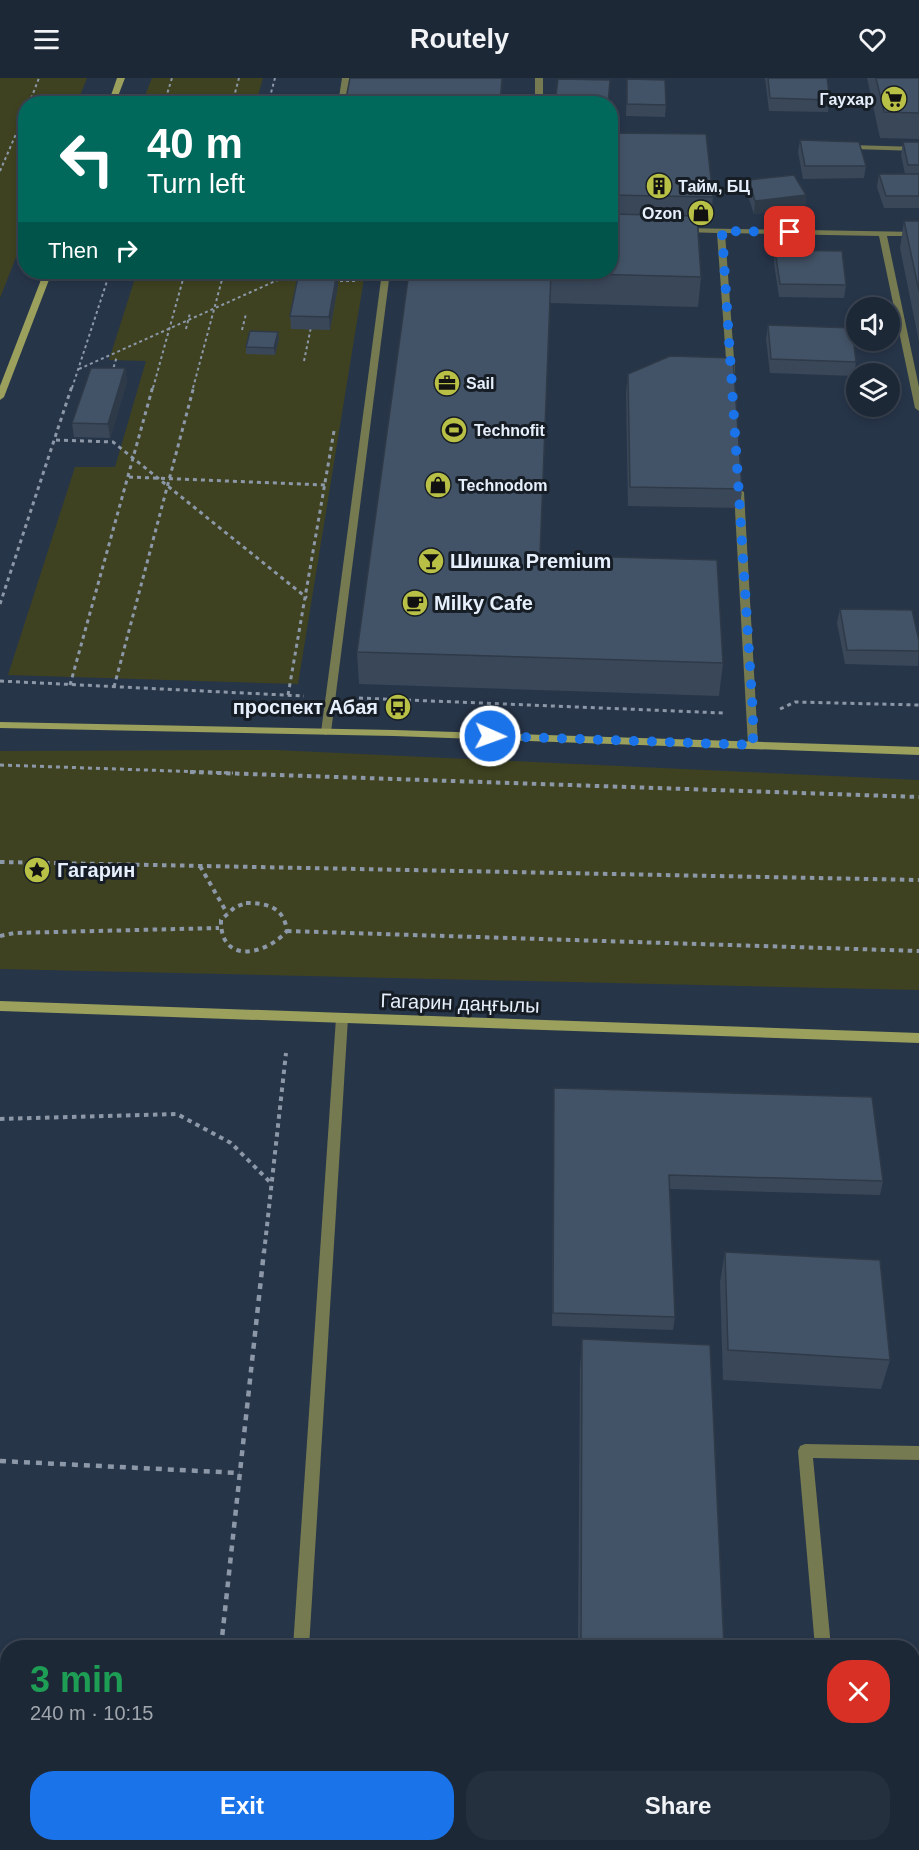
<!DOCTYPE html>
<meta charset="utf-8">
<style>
body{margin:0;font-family:Helvetica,sans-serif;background:#25303f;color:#f1f3f6;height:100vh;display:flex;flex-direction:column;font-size:22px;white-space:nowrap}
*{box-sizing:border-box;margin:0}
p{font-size:20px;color:#a0a6ad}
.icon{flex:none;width:33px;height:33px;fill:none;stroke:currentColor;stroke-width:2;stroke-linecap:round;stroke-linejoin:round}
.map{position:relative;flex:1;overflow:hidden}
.drawer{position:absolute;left:0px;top:1562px;width:920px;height:212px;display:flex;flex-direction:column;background:#1d2837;border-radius:24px 24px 0 0;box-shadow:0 3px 9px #0003,0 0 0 2px #3b4452}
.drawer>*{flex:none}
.guide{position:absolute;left:18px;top:18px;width:600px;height:183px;border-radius:24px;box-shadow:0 3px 9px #0003,0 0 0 2px #3b4452;background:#00695c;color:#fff;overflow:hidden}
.buttons{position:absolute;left:846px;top:219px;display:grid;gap:12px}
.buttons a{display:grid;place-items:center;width:54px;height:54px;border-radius:50%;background:#1d2837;box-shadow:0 3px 9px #0003,0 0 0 2px #3b4452;font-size:30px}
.pin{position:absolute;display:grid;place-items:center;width:51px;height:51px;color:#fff;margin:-26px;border-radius:12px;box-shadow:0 3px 9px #0006}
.me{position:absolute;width:66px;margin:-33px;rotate:92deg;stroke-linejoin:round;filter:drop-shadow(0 0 4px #0008)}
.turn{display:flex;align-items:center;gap:21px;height:126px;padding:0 30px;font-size:27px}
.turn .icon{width:78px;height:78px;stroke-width:2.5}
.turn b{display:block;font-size:42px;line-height:51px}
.then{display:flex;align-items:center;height:57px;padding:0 30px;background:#0003;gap:12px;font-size:22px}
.round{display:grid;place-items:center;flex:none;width:63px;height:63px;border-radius:24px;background:#25303f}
.head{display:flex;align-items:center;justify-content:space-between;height:102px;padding:0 30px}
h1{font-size:36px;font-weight:700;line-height:45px;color:#1e9e55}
.cta{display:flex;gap:12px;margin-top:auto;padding:12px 30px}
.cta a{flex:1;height:69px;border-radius:24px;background:#1a73e8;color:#fff;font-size:24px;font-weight:700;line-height:69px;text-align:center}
.cta a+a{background:#25303f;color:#f1f3f6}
header{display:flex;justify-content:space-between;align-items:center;height:78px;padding:0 30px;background:#1d2837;font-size:27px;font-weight:700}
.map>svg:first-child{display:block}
.green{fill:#3f4220}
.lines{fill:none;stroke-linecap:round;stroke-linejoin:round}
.path-far3{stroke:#8c98a8;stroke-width:2;stroke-dasharray:3 3;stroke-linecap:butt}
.path-far2{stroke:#8c98a8;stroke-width:3;stroke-dasharray:4 4;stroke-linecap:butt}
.path-far1{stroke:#8c98a8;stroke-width:4;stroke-dasharray:4.5 4.5;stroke-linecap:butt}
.path{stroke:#8c98a8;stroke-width:4.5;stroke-dasharray:6 6;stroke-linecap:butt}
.lane{fill:#767a50;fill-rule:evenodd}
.street{fill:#767a50;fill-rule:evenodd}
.secondary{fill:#9ba05c;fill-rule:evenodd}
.wall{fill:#3a4759}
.shaded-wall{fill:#2f3a48}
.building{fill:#435367;stroke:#2f3a48;stroke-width:1.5}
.route{stroke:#1a73e8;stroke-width:10;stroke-dasharray:0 18}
.labels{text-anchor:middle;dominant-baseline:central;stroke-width:6;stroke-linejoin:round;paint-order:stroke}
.far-poi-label{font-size:16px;font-weight:bold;fill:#e6effc;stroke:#161d25;text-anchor:start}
.poi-label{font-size:20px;font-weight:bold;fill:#e6effc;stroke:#161d25;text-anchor:start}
.street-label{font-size:20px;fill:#e6effc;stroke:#161d25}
</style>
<header><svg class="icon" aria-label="menu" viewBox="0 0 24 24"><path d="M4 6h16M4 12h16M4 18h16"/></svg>Routely<svg class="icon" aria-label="heart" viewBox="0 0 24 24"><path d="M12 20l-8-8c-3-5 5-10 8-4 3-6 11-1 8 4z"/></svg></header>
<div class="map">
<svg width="919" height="1772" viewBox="0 0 919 1772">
<rect width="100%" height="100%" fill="#273549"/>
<g class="green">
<polygon points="0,0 87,0 77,25 26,26 25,156 0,220"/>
<polygon points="152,0 263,0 256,25 142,25"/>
<polygon points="137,194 365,194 298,606 8,597 75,389 115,389 146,283 109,282"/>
<polygon points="275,672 919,702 919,912 0,891 0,673"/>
</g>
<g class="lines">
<g class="path-far3">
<polyline points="29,26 39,0"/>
<polyline points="164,26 172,0"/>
<polyline points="232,26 239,0"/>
<polyline points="268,26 275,0"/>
<polyline points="0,93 26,33"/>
<polyline points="334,203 356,203"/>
<polyline points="186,251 190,235"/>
<polyline points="242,252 246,236"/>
<polyline points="304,283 311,249"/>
<polyline points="79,291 280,201 303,202"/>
<polyline points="112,295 117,278"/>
<polyline points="72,310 110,194"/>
<polyline points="153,310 185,194"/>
<polyline points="193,310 224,194"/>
</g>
<g class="path-far2">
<polyline points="56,362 113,364 307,520"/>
<polyline points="129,399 325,407"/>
<polyline points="0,526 72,308"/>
<polyline points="0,603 304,618"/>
<polyline points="70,607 153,308"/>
<polyline points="114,609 194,308"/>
<polyline points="288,617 334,353"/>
<polyline points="359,620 723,635"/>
<polyline points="780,631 795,624 919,627"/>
<polyline points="0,687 233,695"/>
</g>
<g class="path-far1">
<polyline points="190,694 919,719"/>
<polyline points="0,784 919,802"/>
<polyline points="200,788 227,835"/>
<path d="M246 825C267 825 284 829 287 853 266 877 220 887 221 842L235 829Z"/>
<polyline points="287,853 919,873"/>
<polyline points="0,858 14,855 219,850"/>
<polyline points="0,1041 177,1036 231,1065 271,1105"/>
<polyline points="264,1175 286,975"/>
</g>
<g class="path">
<polyline points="0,1383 240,1395"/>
<polyline points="221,1569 264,1173"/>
<polyline points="199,1772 200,1766"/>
</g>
<g class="lane">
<polygon points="342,0 350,0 345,26 338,26"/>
<rect x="535" y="0" width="8" height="26"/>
<polygon points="850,67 919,69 919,73 853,71 849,69"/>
<polygon points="382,194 390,194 331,654 326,657 321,654"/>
<polygon points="805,1366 919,1368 919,1382 813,1380 831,1569 815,1569 798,1373 800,1368"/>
<polygon points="848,1766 864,1766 865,1772 849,1772"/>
</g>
<g class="street">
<polygon points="681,150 919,154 919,158 887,158 919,309 919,333 915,330 879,158 725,155 735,295 731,298 727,295 717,155 684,154 680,152"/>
<polygon points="739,411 744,414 758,667 753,671 748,667 734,414"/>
<polygon points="342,935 346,937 348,940 309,1569 293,1569 336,940 338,937"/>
<rect x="280" y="1766" width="16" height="6"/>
</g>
<g class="secondary">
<polygon points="117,0 125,0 115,26 108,26"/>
<polygon points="44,194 52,194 4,319 0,322 0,308"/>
<polygon points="0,644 394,652 919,669 919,677 394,658 0,650"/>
<polygon points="0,923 919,955 919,965 0,933"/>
</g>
</g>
<g class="wall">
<polygon points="765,0 827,0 830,22 828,34 769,33"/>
<polygon points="867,0 919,0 919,61 880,60"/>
<polygon points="627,1 666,27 665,39 626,38"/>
<polygon points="610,55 713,119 711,140 698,140 701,199 698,229 550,225 540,477 723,585 719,618 359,606 357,574 409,194 610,194"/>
<polygon points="800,62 866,88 864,100 803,101 798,74"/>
<polygon points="903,64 919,64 919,130 884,130 877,109 879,96 905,96 901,77"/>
<polygon points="749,102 806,117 805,129 754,136 747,115"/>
<polygon points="904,143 919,143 919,264 900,170"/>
<polygon points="775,172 846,207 844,220 779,219 774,185"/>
<polygon points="337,195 338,208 330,252 291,251 290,238"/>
<polygon points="768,247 856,284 854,298 770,295 766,261"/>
<polygon points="278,254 279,261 275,277 246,276 246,269"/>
<polygon points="125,290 127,304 110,360 74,359 72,345"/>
<polygon points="628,296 742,411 740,430 628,428 626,315"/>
<polygon points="840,531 919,563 918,588 845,586 837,545"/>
<polygon points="554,1010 883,1103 880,1117 670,1111 675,1239 673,1252 552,1248"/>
<polygon points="725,1174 890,1282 881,1311 723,1302 720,1204"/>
<polygon points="582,1261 724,1569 578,1569 580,1291"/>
<polygon points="577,1766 732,1766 733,1772 577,1772"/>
</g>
<g class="shaded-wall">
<polygon points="502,0 503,0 501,26 500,26"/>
<polygon points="806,117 805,129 754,136 755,123"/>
<polygon points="337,195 338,208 330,252 329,239"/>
<polygon points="278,254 279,261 275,277 274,270"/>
<polygon points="125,290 127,304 110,360 108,346"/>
</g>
<g class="building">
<polygon points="350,0 502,0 500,26 345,26"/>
<polygon points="768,0 827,0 830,22 770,20"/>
<polygon points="876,0 919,0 919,35 884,34"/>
<polygon points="558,1 610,2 608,26 555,26"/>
<polygon points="627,1 665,2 666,27 627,26"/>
<polygon points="610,55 706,56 713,119 610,117"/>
<polygon points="800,62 859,64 866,88 805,88"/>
<polygon points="903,64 919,64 919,87 908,87"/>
<polygon points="879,96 919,96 919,118 886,118"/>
<polygon points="794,97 806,117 755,123 749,102"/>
<polygon points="610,136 697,138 701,199 551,195 540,477 717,482 723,585 357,574 409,194 610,194"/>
<polygon points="904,143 919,143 919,213"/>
<polygon points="775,172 842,173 846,207 780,206"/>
<polygon points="299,194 337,195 329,239 290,238"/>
<polygon points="768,247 852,250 856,284 771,281"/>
<polygon points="250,253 278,254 274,270 246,269"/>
<polygon points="670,278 733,280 742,411 630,409 628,296"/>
<polygon points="91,290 125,290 108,346 72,345"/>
<polygon points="840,531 912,532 919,563 919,573 847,572"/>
<polygon points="554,1010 872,1019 883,1103 669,1097 675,1239 553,1235"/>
<polygon points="725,1174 880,1182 890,1282 728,1272"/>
<polygon points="582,1261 710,1267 724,1569 581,1569"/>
<polygon points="580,1766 732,1766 733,1772 580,1772"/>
</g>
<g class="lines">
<polyline class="route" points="490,658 753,667 753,636 722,153 790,154"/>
</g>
<defs>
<symbol id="supermarket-disc" viewBox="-11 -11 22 22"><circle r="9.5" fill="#b9c046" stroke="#161d25"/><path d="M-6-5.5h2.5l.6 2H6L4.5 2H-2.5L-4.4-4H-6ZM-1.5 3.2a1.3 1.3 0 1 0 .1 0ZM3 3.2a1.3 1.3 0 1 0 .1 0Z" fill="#111"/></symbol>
<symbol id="building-disc" viewBox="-11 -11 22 22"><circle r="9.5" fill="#b9c046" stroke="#161d25"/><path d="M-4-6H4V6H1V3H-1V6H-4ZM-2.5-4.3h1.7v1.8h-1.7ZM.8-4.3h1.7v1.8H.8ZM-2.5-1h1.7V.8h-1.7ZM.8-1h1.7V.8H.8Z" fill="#111"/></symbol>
<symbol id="shop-disc" viewBox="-11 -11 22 22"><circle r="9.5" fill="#b9c046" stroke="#161d25"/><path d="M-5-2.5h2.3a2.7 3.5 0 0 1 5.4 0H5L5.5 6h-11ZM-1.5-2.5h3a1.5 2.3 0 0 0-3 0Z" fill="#111"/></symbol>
<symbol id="office-disc" viewBox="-11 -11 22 22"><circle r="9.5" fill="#b9c046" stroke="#161d25"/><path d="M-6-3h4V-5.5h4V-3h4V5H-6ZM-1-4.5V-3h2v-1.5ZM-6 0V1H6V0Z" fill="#111"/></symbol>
<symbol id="stadium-disc" viewBox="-11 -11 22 22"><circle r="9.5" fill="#b9c046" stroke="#161d25"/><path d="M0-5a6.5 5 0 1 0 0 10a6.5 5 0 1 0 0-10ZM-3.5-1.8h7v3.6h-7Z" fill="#111"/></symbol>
<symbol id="bar-disc" viewBox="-11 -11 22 22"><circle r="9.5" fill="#b9c046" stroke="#161d25"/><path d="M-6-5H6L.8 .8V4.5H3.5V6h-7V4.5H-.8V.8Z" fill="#111"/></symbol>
<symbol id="cafe-disc" viewBox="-11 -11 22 22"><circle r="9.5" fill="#b9c046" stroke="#161d25"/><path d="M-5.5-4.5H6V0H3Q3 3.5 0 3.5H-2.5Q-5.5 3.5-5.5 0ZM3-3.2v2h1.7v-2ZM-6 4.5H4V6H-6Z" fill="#111"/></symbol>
<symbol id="bus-disc" viewBox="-11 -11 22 22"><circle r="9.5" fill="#b9c046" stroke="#161d25"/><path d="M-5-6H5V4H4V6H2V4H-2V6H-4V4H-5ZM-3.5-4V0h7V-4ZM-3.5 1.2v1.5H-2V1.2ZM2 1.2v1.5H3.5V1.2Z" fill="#111"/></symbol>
<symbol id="sight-disc" viewBox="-11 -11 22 22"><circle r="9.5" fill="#b9c046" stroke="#161d25"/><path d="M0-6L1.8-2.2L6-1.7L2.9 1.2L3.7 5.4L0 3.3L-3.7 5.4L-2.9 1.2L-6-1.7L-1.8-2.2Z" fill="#111"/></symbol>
</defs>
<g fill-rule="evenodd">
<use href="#supermarket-disc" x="879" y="6" width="30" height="30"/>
<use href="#building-disc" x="644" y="93" width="30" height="30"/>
<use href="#shop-disc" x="686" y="120" width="30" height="30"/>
<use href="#office-disc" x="432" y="290" width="30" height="30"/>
<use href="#stadium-disc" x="439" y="337" width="30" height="30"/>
<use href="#shop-disc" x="423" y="392" width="30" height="30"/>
<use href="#bar-disc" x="416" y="468" width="30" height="30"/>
<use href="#cafe-disc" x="400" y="510" width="30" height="30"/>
<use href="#bus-disc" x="383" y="614" width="30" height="30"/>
<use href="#sight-disc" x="22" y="777" width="30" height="30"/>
</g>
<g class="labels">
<g class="far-poi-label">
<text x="874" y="21" text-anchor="end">Гаухар</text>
<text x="678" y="108">Тайм, БЦ</text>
<text x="682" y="135" text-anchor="end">Ozon</text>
<text x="466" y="305">Sail</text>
<text x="474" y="352">Technofit</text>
<text x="458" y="407">Technodom</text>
</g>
<g class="poi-label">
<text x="450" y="483">Шишка Premium</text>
<text x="434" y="525">Milky Cafe</text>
<text x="378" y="629" text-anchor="end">проспект Абая</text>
<text x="57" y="792">Гагарин</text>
</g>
<g class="street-label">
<text transform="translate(460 925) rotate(2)">Гагарин даңғылы</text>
</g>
</g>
</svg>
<div class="buttons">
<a><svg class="icon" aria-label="sound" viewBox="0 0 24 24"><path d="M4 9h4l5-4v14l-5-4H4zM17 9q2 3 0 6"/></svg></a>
<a><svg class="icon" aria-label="layers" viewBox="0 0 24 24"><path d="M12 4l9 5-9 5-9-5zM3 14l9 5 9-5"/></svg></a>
</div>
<div class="pin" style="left:790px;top:154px;background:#d93025"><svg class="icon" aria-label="arrive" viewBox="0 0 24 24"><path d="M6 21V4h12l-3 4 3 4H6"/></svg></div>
<svg class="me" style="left:490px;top:658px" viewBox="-20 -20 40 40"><circle r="17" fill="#1a73e8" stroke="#fff" stroke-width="3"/><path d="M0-11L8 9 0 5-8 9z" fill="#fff"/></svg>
<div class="guide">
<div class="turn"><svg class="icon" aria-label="left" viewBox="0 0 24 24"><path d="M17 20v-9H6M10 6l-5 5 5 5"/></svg><div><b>40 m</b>Turn left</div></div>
<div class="then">Then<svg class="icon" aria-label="right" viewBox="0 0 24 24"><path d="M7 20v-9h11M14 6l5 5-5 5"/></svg></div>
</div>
<section class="drawer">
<div class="head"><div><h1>3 min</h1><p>240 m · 10:15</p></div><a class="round" style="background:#d93025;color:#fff"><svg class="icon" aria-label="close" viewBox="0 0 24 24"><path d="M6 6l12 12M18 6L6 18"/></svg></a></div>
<div class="cta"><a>Exit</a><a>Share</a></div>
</section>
</div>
